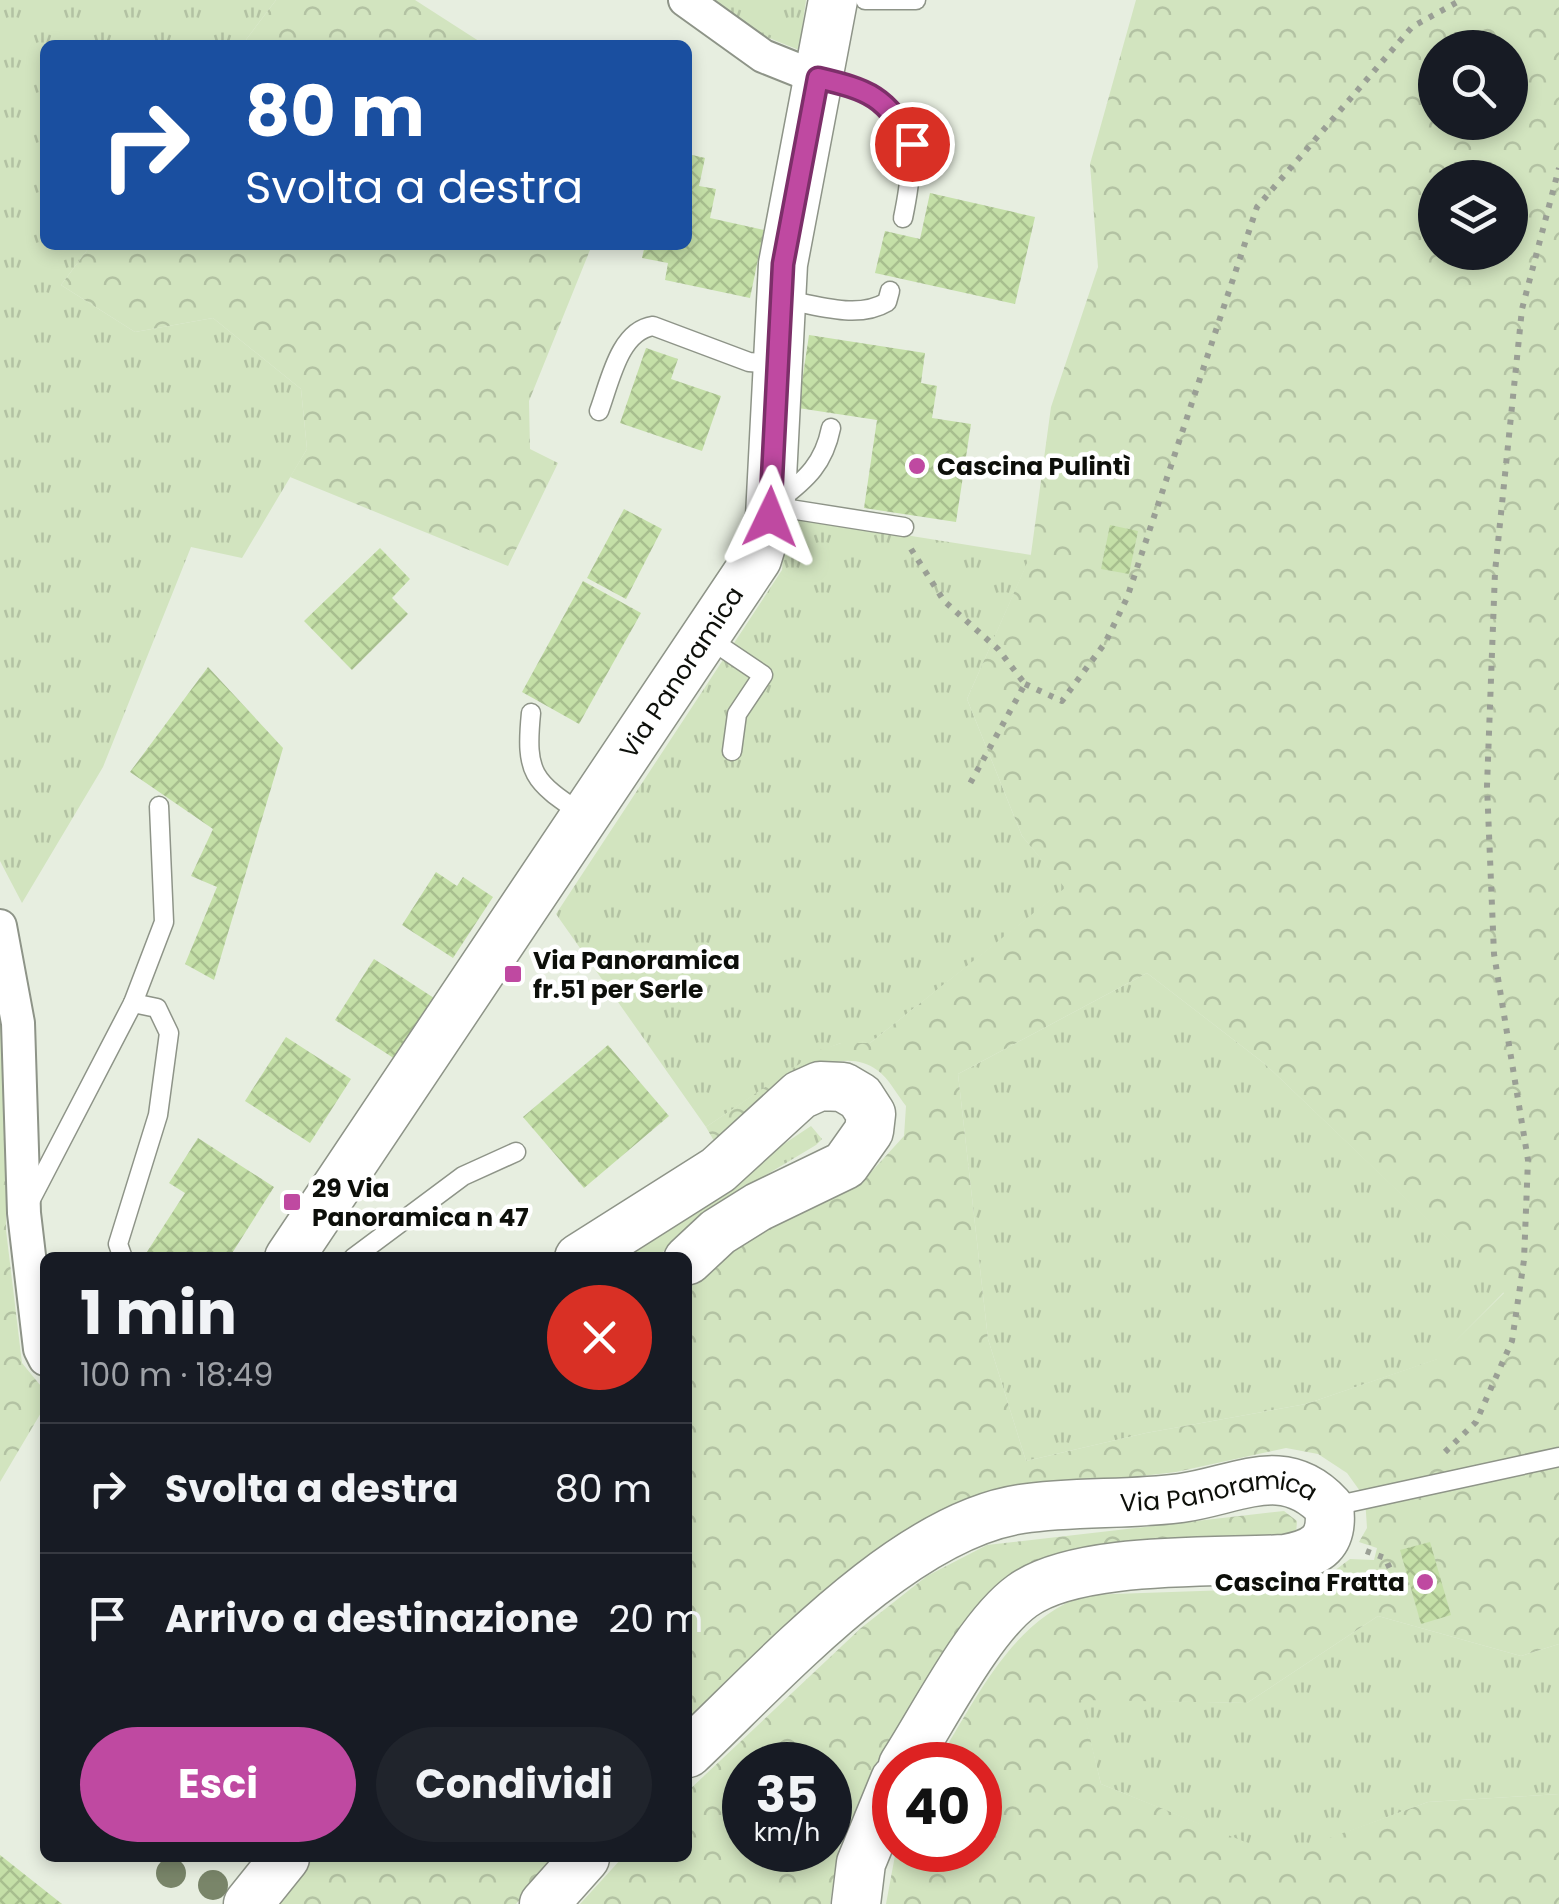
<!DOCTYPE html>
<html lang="it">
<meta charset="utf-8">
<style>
body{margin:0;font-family:Poppins,sans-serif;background:#20242c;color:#f1f3f6;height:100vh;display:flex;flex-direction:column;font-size:38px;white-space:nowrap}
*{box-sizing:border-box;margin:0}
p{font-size:32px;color:#9ea1a6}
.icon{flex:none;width:55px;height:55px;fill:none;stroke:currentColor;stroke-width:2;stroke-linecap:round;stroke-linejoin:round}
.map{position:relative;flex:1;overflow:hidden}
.drawer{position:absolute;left:40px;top:1252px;width:652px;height:610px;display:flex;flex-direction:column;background:#171b24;border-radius:15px;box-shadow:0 5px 15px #0003}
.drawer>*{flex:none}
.hud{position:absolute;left:40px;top:40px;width:652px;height:210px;border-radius:15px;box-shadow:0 5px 15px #0003;background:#1a4fa0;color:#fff;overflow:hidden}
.fabs{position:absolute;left:1418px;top:30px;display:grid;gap:20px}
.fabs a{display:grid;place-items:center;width:110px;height:110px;border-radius:50%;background:#171b24;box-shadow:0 5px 15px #0003;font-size:50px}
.speed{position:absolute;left:722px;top:1742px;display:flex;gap:20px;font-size:50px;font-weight:700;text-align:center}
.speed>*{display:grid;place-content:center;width:130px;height:130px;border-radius:50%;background:#171b24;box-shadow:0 5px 15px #0003;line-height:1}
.speed small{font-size:25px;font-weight:400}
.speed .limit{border:15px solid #d22;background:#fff;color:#111}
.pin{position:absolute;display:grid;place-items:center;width:85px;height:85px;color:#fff;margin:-42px;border:5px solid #fff;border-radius:50%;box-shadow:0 2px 10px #0007}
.me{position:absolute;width:110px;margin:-55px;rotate:2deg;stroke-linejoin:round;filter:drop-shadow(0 0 8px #0008)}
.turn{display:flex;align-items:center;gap:35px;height:210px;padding:0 40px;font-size:45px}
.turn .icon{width:130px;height:130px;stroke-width:2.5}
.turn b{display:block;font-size:70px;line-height:85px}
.round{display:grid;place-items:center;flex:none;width:105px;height:105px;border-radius:52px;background:#20242c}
.summary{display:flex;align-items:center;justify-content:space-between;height:170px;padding:0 40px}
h1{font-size:60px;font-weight:700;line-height:75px}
.button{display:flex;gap:20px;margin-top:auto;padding:20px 40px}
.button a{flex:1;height:115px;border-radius:60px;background:#bf49a1;color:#fff;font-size:40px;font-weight:700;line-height:115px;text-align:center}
.button a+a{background:#20242c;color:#f1f3f6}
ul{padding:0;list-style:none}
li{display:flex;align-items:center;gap:30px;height:130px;padding:0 40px;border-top:2px solid #363941}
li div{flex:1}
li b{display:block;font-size:38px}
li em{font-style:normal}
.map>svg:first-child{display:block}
.grass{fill:url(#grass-tufts)}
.forest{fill:url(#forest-crowns);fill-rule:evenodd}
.building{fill:url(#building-cross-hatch)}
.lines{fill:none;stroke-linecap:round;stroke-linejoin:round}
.lane-casing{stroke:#8e9488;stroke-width:21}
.street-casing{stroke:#8e9488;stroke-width:36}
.secondary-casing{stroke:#8e9488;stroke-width:51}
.path{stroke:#9a9f95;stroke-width:6;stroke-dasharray:5 8;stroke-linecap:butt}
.lane{stroke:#fff;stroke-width:18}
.street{stroke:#fff;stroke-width:32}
.secondary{stroke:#fff;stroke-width:48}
.tree{fill:#798569}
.route-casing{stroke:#7c2f69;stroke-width:25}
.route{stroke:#bf49a1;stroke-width:18}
.poi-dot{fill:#bf49a1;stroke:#fff;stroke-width:4}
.labels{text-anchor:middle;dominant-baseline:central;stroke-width:9;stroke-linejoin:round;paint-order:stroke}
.poi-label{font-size:25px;font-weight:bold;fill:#0d0f0a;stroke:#fff;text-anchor:start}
.street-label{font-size:25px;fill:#0d0f0a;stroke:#fff}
</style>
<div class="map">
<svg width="1559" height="1904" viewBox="0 0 1559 1904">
<defs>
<pattern id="grass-tufts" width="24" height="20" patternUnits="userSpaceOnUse" patternTransform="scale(2.5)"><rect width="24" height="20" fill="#d2e4bf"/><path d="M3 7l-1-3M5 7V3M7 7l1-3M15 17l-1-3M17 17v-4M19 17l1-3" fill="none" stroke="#b3c2a3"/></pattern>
<pattern id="forest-crowns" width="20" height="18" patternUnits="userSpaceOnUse" patternTransform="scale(2.5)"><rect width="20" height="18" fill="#d2e4bf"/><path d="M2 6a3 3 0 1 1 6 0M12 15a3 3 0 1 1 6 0" fill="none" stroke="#b3c2a3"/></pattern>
<pattern id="building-cross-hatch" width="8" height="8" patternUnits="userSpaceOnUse" patternTransform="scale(2.5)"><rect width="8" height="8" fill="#c4dfa7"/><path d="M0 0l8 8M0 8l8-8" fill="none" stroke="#a7be8e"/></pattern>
</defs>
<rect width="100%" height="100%" fill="#e7eee0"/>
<g class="grass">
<polygon points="0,0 276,0 242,45 45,45 45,245 91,245 61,285 135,332 213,318 301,389 307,449 242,558 191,547 103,767 22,903 0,861"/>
<polygon points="709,0 806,0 799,50 754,32"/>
<polygon points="786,516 1031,555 967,699 1022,836 1066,888 870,1043 841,1043 820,1051 706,1127 556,914 782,570"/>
<polygon points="1147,973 1265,1064 1504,1292 1438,1359 1306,1404 1146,1433 1026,1461 988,1339 958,1074"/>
<polygon points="811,1126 822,1139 816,1145 766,1175 656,1257 612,1258"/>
<polygon points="1378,1616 1521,1656 1559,1644 1559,1794 1428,1802 1280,1857 1101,1784 1080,1699 1247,1703"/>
</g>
<g class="forest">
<polygon points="276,0 415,0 485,45 242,45"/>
<path d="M1136 0H1559V1644L1521 1656 1378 1616 1247 1703 1081 1700 1101 1784 1280 1856 1428 1802 1559 1794V1904H886L896 1850H980V1765H935C976 1701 1009 1622 1085 1595L1290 1588 1330 1574 1350 1559 1374 1560 1377 1548 1359 1542 1367 1528 1365 1498 1347 1473 1318 1454 1286 1448 1176 1472 1005 1492 688 1723V1286L747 1239 862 1182 904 1136 906 1106C897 1095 889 1078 877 1070 828 1034 752 1112 714 1141L706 1127 820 1050 841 1043H870L1065 888 1022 836 967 699 1031 554 1051 407 1098 267 1090 164ZM1435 48H1510V122H1435ZM1435 178H1510V252H1435ZM1147 973 1265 1064 1504 1293 1437 1359 1306 1404 1146 1433 1026 1461 988 1339 958 1074Z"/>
<polygon points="91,245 592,245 529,401 530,449 558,463 508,566 290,477 307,449 301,389 213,318 135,332 61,285"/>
<polygon points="0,1016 8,1064 6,1230 22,1363 45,1391 45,1406 0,1482"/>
<path d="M1284 1511 1297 1521 1296 1534 976 1614 875 1765 838 1850 830 1904H580L622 1858H688V1791L861 1628 927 1576 987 1545ZM745 1765H830V1850H745Z"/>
<polygon points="306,1858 558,1858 516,1904 270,1904"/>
</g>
<g class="building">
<polygon points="688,154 705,158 699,186 716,189 710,218 764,230 750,298 665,280 668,263 642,258 645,245 688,245"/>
<polygon points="930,193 1035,217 1015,304 875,273 885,231 920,239"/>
<polygon points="809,335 925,353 921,383 937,386 932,418 971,424 956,522 864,508 877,420 798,408"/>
<polygon points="646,348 678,359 671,379 721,396 702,451 620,423"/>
<polygon points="624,509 662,529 626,599 587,578"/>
<polygon points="1110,525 1138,531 1129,574 1101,569"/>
<polygon points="380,548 410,579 392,598 408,614 352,670 304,621"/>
<polygon points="583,581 641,613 579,724 522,692"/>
<polygon points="208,667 283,748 214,980 185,964 217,887 191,876 213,829 130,772"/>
<polygon points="436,872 457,886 463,877 493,897 453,958 402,925"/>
<polygon points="374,959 434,998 395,1059 335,1020"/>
<polygon points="286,1037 351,1079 310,1143 245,1101"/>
<polygon points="608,1045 669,1116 584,1188 523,1117"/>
<polygon points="198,1138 274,1187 229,1258 143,1258 185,1193 169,1183"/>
<polygon points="1430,1542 1451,1615 1421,1624 1400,1550"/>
<polygon points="0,1855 62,1904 0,1904"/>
</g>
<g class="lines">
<defs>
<g id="lane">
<polyline points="865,0 916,0"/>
<path d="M820 79C910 99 921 132 903 218"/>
<path d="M785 300C818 305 857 320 887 302L890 291"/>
<path d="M599 411C610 382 619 331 653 326L749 362 774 364"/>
<path d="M779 500C807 479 824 463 831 428"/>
<polyline points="771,506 904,527"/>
<polyline points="708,638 763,675 737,714 732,751"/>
<path d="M531 713C525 774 533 781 582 814"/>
<polyline points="133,1003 164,922 159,806"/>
<polyline points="29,1203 133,1003 157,1008 169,1033 158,1115 118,1244 123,1258"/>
<polyline points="353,1258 463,1176 516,1152"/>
<polyline points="1329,1507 1559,1457"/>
</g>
<g id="street">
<polyline points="685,0 763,56 818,78"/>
<polyline points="0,926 18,1023 24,1213 40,1349 45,1359"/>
</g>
<g id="secondary">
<path id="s1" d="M289 1258 757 559 770 517 783 264 833 0"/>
<polyline points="579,1258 718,1170 800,1095 820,1086 843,1087 860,1097 871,1114 869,1131 845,1165 758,1207 718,1232 688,1260"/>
<path id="s2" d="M688 1753C773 1673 902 1527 1021 1509 1074 1501 1128 1505 1181 1498 1238 1490 1284 1458 1329 1507 1334 1543 1317 1553 1285 1559 1215 1563 1077 1556 1022 1596 979 1627 933 1719 903 1765"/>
<polyline points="248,1904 285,1858"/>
<polyline points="544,1904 585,1858"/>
<polyline points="856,1904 861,1863 895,1780"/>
</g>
</defs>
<use href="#lane" class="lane-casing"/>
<use href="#street" class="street-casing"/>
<use href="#secondary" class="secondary-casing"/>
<g class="path">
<polyline points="911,549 944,601 998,649 1025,684 967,789"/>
<polyline points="1025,684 1062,701 1105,643 1127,598 1257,207 1412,27 1461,0"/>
<polyline points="1445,1452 1476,1422 1512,1341 1524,1260 1528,1160 1494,954 1487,786 1495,572 1522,309 1559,168"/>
<polyline points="1366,1551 1385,1558 1399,1588"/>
</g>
<use href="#lane" class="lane"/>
<use href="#street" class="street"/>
<use href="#secondary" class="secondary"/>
</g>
<g class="tree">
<circle cx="171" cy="1873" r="15"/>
<circle cx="213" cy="1885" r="15"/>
</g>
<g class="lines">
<defs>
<path id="route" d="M770 517 783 264 818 78C869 90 886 96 912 144"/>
</defs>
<use href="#route" class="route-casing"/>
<use href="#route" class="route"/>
</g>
<g class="poi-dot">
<circle cx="917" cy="466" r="10"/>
<rect x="503" y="964" width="20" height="20" rx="5"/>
<rect x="282" y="1192" width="20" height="20" rx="5"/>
<circle cx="1425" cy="1582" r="10"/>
</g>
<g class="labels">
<g class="poi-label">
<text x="937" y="466">Cascina Pulintì</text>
<text x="533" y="960">Via Panoramica<tspan x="533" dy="29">fr.51 per Serle</tspan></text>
<text x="312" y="1188">29 Via<tspan x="312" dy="29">Panoramica n 47</tspan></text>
<text x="1405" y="1582" text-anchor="end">Cascina Fratta</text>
</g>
<g class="street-label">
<text stroke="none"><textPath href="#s1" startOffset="705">Via Panoramica</textPath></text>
<text stroke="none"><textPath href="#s2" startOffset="618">Via Panoramica</textPath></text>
</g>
</g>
</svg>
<div class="fabs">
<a><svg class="icon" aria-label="search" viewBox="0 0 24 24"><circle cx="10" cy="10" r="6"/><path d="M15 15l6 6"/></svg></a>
<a><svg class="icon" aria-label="layers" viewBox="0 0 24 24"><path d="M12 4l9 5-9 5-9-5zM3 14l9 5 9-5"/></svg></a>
</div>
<div class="speed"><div>35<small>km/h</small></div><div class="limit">40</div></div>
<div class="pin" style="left:912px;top:144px;background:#d93025"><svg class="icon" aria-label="arrive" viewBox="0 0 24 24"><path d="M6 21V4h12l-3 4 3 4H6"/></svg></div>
<svg class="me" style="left:770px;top:517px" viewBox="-20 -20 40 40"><path d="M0-17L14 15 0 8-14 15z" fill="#bf49a1" stroke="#fff" stroke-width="4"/></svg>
<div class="hud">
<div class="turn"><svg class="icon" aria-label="right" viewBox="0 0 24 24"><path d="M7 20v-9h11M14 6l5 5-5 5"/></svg><div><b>80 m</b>Svolta a destra</div></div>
</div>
<section class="drawer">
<div class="summary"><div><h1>1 min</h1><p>100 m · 18:49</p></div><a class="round" style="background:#d93025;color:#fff"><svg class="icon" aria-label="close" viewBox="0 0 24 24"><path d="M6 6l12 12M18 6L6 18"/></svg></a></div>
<ul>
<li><svg class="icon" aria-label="right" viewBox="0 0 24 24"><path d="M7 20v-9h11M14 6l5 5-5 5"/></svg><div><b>Svolta a destra</b></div><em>80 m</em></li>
<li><svg class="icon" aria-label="arrive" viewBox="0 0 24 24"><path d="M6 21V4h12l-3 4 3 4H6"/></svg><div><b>Arrivo a destinazione</b></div><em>20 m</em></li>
</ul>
<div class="button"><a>Esci</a><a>Condividi</a></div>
</section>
</div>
